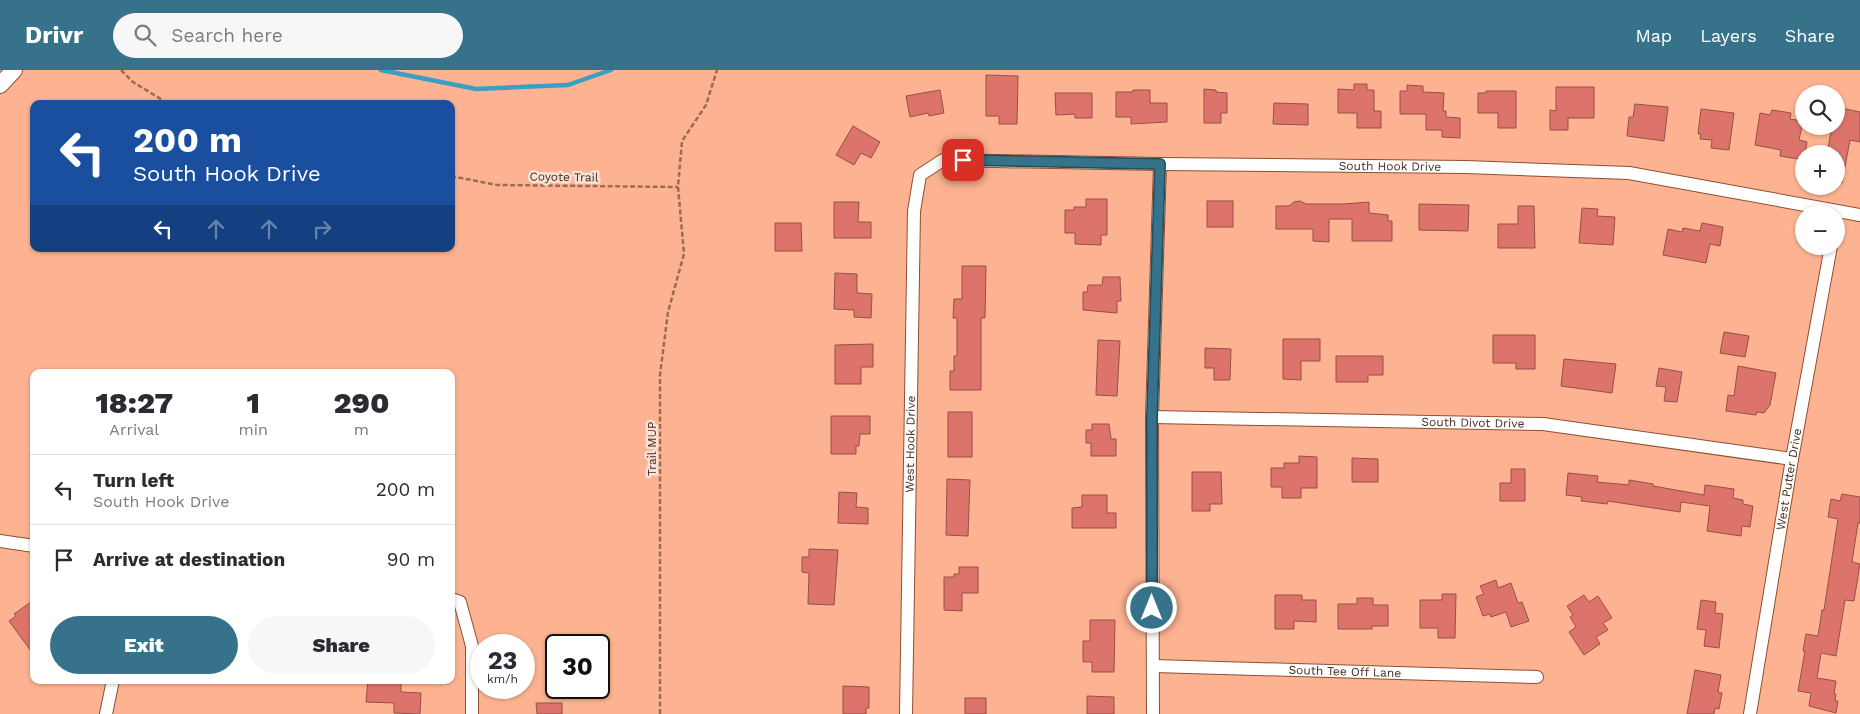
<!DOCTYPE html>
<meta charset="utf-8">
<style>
body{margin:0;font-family:"Work Sans",sans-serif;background:#f7f7f7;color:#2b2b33;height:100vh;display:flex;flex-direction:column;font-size:19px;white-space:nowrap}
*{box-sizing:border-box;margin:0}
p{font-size:16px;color:#7c7c81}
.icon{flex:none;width:28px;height:28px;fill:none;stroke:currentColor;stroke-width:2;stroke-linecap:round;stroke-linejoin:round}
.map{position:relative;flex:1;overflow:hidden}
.details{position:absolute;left:30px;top:299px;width:425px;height:315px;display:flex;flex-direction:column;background:#fff;border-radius:10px;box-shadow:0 1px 4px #0004}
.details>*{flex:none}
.guide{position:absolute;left:30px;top:30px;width:425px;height:152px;border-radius:10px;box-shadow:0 1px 4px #0004;background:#1a4fa0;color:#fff;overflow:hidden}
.tools{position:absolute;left:1795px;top:15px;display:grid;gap:10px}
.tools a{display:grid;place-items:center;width:50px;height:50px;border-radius:50%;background:#fff;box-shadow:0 1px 4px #0004;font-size:25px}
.speed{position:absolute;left:470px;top:564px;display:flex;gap:10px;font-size:25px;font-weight:700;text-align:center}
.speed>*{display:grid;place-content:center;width:65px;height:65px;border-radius:50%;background:#fff;box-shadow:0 1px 4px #0004;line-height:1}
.speed small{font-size:12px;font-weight:400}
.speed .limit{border:2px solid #111;border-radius:8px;background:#fff;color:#111}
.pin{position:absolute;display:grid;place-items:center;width:42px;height:42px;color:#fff;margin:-21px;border-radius:10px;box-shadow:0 2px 8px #0006}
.me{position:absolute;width:55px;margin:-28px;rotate:0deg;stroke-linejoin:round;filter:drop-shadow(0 0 4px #0008)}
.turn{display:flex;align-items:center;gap:18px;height:105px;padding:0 20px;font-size:22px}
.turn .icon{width:65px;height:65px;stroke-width:2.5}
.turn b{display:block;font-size:35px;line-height:42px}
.lanes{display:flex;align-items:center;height:48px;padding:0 20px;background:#0003;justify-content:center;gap:25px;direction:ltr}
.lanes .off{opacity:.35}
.eta{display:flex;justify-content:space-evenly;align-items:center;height:85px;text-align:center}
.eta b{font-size:30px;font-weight:800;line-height:35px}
.action{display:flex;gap:10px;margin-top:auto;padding:10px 20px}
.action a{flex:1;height:58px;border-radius:30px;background:#36738a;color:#fff;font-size:20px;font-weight:800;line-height:58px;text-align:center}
.action a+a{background:#f7f7f7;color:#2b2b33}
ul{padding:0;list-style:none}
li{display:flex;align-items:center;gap:15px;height:70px;padding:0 20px;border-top:1px solid #e1e1e2}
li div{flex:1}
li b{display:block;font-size:19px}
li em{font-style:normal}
header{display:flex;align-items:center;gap:30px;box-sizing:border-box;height:70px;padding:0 25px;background:#36738a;color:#fff}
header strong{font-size:24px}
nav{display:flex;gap:28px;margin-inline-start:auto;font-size:18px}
.search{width:350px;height:45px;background:#f7f7f7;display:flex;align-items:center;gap:12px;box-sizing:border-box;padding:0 18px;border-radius:28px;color:#7c7c81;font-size:19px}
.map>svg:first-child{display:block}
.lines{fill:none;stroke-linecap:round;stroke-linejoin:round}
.stream{stroke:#3b9fc3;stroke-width:4.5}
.building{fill:#dc746b;stroke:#974f49}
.minor-casing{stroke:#8f4f2f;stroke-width:14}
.tertiary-casing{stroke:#8f4f2f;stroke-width:18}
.path{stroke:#9d6b54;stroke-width:2.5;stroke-dasharray:5 2.5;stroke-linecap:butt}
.minor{stroke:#fff;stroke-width:12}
.tertiary{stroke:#fff;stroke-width:16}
.route-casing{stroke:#234b5a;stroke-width:12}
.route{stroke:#36738a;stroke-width:9}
.labels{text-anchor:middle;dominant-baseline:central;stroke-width:5;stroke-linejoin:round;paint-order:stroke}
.street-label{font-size:12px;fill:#482b1d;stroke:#f9e2d8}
</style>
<header>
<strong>Drivr</strong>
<div class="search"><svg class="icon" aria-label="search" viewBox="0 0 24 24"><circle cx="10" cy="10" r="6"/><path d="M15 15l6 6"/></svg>Search here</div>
<nav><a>Map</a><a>Layers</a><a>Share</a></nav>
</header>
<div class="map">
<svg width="1860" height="644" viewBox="0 0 1860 644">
<rect width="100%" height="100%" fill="#fdb391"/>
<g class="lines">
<polyline class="stream" points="381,0 476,19 568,15 611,0"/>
</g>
<g class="building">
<polygon points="986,5 1018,6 1017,54 999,54 999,46 986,46"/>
<polygon points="1354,14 1367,14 1367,20 1374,20 1374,41 1381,41 1381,58 1357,58 1357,43 1338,43 1338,19 1354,20"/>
<polygon points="1407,15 1423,16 1423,22 1444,23 1443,41 1446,41 1446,47 1460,48 1460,68 1442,67 1442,60 1426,60 1426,44 1400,44 1400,21 1407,21"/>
<polygon points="1556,17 1594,17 1594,48 1568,48 1568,60 1550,60 1550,40 1556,41"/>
<polygon points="1204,19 1216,20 1216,22 1227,23 1227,43 1221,43 1221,53 1204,53"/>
<polygon points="940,20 944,43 929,46 928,43 910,47 906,26"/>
<polygon points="1133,20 1150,20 1150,33 1167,33 1167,52 1131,54 1131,47 1116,47 1116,22 1133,22"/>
<polygon points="1486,21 1516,21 1516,58 1498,58 1498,43 1478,43 1478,23 1486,23"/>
<polygon points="1055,23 1092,23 1092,48 1075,48 1075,44 1056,45"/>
<polygon points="1274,33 1308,34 1308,55 1273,54"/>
<polygon points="1635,34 1668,37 1664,71 1627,66 1629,47 1633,47"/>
<polygon points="1836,37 1860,42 1860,72 1850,70 1842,113 1836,112 1836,84 1827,84 1832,56 1836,56"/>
<polygon points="1701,39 1734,43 1729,80 1711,78 1712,70 1700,69 1701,64 1698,64"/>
<polygon points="1772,40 1791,43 1790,49 1803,51 1799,70 1807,72 1804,90 1780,86 1781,80 1755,75 1760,43 1770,45"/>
<polygon points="853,56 880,72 871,88 861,83 854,95 836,85"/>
<polygon points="1086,129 1107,129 1107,165 1101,165 1101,175 1075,174 1075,163 1065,163 1065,140 1074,140 1074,137 1086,137"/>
<rect x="1207" y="131" width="26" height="26"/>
<polygon points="1300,131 1306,134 1344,134 1369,132 1369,143 1388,145 1388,151 1392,151 1392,171 1352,171 1352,149 1329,149 1329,172 1313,171 1313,159 1276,159 1276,136 1289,136 1294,132"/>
<polygon points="834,132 859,132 858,152 871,152 871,168 834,168"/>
<polygon points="1419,134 1469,135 1468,161 1419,160"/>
<polygon points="1518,136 1534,136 1535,178 1498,178 1498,154 1518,154"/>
<polygon points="1582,138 1598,139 1597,146 1615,147 1613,175 1579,173"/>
<polygon points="775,153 801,153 802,181 775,181"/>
<polygon points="1702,153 1723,157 1720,176 1710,174 1706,193 1663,185 1668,159 1682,162 1683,158 1700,161"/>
<polygon points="962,196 986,196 985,248 981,248 981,320 950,320 950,301 954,301 954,286 957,286 957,248 953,248 954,229 962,229"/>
<polygon points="835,203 857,204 857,223 872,224 871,248 854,247 854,240 834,239"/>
<polygon points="1103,207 1120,207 1121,231 1117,231 1117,243 1083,240 1083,222 1087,222 1088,215 1102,215"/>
<polygon points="1724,262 1749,266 1745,287 1720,283"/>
<polygon points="1493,265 1535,265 1535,299 1516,299 1516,293 1493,293"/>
<polygon points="1283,269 1320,269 1320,291 1301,291 1301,310 1283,309"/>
<polygon points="1098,270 1120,271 1117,326 1096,325"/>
<polygon points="873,274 873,297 861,297 861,314 835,314 835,275"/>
<polygon points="1205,278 1231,279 1230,310 1214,310 1214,298 1205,298"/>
<polygon points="1336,286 1383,286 1383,305 1368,305 1368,312 1336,312"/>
<polygon points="1564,289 1616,294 1612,323 1561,316"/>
<polygon points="1738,296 1776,303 1770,335 1764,343 1757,342 1756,345 1726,341 1728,325 1734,326"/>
<polygon points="1659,298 1682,302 1677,332 1664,331 1666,317 1656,316"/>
<rect x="948" y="342" width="24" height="45"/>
<polygon points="831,346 870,346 870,364 860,364 859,376 856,376 856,384 831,384"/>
<polygon points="1092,354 1109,354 1111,369 1116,369 1116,386 1091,386 1091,373 1086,373 1086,360 1092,360"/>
<polygon points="1299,386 1317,387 1317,418 1301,418 1301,428 1282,428 1282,417 1271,417 1271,398 1284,398 1284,393 1299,393"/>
<polygon points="1352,388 1378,389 1378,412 1352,412"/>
<polygon points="1511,399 1525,399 1525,431 1500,431 1500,413 1511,413"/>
<polygon points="1192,402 1221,402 1222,434 1210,434 1210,441 1192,441"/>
<polygon points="1568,403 1598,406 1597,412 1629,415 1629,410 1653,414 1653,416 1704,425 1705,415 1734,419 1733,428 1743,430 1743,434 1753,436 1750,457 1742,456 1741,466 1707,461 1710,436 1681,432 1680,442 1608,431 1607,434 1581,431 1582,427 1566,425"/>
<polygon points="947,409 970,410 968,466 946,465"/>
<polygon points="839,422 857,423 856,437 868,438 868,454 838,453"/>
<polygon points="1842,424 1860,427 1860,453 1858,453 1852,492 1860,494 1854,531 1845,530 1836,586 1821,583 1817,608 1836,611 1834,624 1836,624 1835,631 1838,631 1836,643 1809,636 1811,623 1798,621 1805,581 1803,581 1806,564 1818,566 1822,540 1824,540 1838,449 1828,447 1831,429 1840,431"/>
<polygon points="1082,425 1107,425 1107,443 1116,443 1116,458 1072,458 1072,438 1082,437"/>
<polygon points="809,479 838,480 834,535 808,534 809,503 802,502 802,487 809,487"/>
<polygon points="959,497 978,497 978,523 962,523 962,541 944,540 944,507 954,507 954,504 959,504"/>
<polygon points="1496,510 1498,518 1511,513 1518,533 1522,532 1529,551 1511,557 1506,542 1491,547 1490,544 1483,546 1476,527 1484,524 1480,516"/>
<polygon points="1442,524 1456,524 1455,568 1438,568 1438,558 1420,558 1420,530 1442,530"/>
<polygon points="1275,525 1302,525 1302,530 1316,530 1316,552 1294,551 1294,559 1275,559"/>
<polygon points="1584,525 1589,532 1598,526 1612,548 1603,553 1608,560 1596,567 1600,574 1584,585 1569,562 1576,557 1570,547 1573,545 1567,536"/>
<polygon points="1357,528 1373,528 1373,535 1388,535 1388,556 1372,556 1372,559 1338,559 1338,534 1357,534"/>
<polygon points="34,530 34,585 9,551 16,546 14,544"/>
<polygon points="1701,530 1716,532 1715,543 1723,544 1719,578 1704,576 1706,560 1697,559"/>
<polygon points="1090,550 1115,550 1114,602 1092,602 1092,592 1083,592 1083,571 1090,571"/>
<polygon points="1695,600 1721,605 1718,622 1722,623 1719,639 1715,638 1714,644 1687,644"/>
<polygon points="368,610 401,610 401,622 421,623 420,644 394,643 394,633 366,632"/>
<polygon points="843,616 869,617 869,638 866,638 866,644 843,644"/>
<polygon points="1087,626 1114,627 1114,644 1087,644"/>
<rect x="965" y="628" width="21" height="16"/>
<polygon points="536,633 562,633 562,644 537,644"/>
</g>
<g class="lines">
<defs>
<g id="minor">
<path id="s1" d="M1152 347 1543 354 1792 389"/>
<polyline points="0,471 34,476"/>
<polyline points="451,529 460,532 472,576 472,644"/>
<path id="s2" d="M1154 596 1537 607"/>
<polyline points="106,644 113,610"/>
<path id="s3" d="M906 644 914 141 920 105 943 90 1160 94 1466 97 1629 103 1860 145"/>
<polyline points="1153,644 1152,347 1160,94"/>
<path id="s4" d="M1750 644 1792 389 1831 176"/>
</g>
<polyline id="tertiary" points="0,15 14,0"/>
</defs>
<use href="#minor" class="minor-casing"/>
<use href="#tertiary" class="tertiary-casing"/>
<g class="path">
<polyline points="121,0 133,12 169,34"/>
<polyline points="451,106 497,115 678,117"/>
<polyline points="660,644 660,305 668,242 684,184 678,117 682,71 706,35 717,0"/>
</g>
<use href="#minor" class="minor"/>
<use href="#tertiary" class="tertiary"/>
</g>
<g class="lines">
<defs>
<polyline id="route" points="963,90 1160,94 1152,347 1152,538"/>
</defs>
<use href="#route" class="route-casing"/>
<use href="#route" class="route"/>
</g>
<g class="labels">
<g class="street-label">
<text stroke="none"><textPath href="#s3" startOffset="1014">South Hook Drive</textPath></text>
<text transform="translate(564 107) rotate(1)">Coyote Trail</text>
<text stroke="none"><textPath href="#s1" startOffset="321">South Divot Drive</textPath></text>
<text stroke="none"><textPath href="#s3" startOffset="270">West Hook Drive</textPath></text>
<text transform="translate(652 379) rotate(-90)">Trail MUP</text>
<text stroke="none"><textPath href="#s4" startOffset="238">West Putter Drive</textPath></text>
<text stroke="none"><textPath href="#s2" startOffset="191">South Tee Off Lane</textPath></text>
</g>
</g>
</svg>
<div class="tools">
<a><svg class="icon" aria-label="search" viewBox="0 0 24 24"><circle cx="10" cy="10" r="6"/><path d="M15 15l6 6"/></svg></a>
<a>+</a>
<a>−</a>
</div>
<div class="speed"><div>23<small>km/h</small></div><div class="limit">30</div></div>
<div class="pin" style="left:963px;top:90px;background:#d93025"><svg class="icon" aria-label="arrive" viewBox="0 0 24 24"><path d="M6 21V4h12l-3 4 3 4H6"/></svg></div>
<svg class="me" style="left:1152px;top:538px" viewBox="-20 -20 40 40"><circle r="17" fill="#36738a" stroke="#fff" stroke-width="3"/><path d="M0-11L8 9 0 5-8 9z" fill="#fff"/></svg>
<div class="guide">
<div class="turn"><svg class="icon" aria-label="left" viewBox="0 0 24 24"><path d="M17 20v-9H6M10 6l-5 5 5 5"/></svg><div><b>200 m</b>South Hook Drive</div></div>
<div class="lanes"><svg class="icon" aria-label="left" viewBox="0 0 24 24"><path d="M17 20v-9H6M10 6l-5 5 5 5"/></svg><svg class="icon off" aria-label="ahead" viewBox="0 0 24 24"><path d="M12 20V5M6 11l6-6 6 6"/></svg><svg class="icon off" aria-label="ahead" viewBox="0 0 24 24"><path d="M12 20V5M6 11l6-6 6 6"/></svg><svg class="icon off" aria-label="right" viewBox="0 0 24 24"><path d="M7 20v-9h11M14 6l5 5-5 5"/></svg></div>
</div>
<section class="details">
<div class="eta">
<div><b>18:27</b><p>Arrival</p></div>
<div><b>1</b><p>min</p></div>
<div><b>290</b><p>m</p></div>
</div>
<ul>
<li><svg class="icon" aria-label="left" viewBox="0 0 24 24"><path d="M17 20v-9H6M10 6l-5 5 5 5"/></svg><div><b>Turn left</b><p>South Hook Drive</p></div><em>200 m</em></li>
<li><svg class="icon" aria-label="arrive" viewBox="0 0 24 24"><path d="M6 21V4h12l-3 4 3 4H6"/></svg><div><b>Arrive at destination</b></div><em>90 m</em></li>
</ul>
<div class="action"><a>Exit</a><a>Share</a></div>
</section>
</div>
